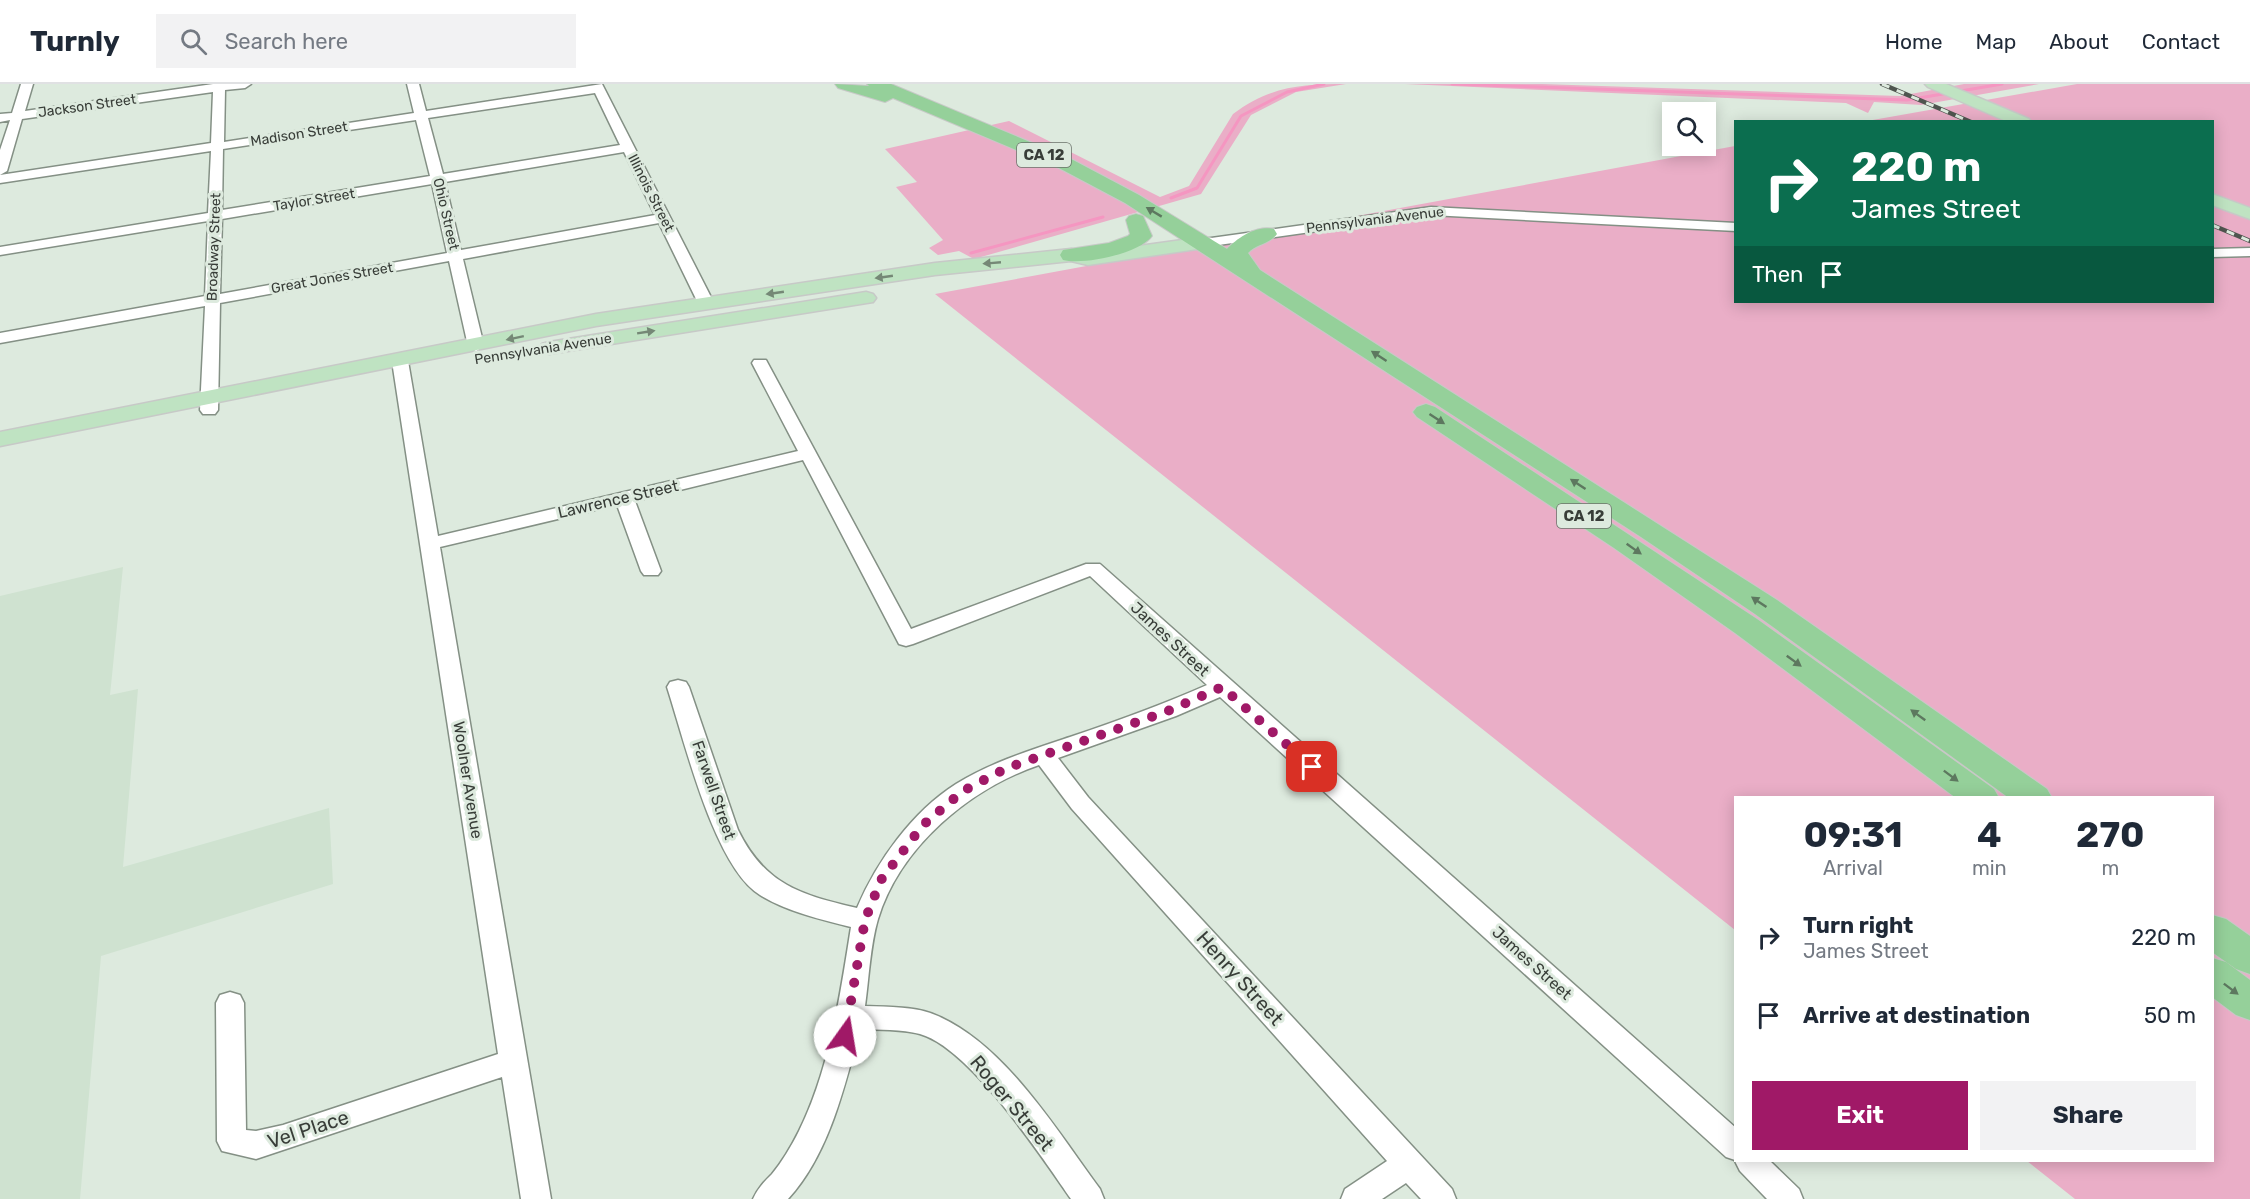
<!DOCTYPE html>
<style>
body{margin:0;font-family:Rubik,sans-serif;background:#f2f2f3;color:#1f2937;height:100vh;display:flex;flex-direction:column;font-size:22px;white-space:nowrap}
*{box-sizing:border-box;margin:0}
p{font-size:20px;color:#747a83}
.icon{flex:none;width:33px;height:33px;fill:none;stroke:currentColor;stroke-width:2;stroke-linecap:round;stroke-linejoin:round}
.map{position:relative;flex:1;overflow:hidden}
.sheet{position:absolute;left:1734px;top:712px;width:480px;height:366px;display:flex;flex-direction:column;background:#fff;border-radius:0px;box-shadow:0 3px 15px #0003}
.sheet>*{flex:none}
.hud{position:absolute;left:1734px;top:36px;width:480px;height:183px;border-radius:0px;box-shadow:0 3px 15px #0003;background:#0b6e4f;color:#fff;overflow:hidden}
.fabs{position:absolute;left:1662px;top:18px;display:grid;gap:12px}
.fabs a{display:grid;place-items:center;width:54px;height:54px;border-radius:0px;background:#fff;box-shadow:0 3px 15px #0003;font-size:30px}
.pin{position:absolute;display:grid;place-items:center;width:51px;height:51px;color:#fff;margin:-26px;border-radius:12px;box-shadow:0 3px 9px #0006}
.me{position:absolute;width:66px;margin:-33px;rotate:13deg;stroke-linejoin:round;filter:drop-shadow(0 0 4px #0008)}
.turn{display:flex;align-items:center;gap:21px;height:126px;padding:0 18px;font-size:27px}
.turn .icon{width:78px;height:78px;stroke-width:2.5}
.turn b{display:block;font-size:42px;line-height:51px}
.then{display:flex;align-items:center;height:57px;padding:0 18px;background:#0003;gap:12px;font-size:22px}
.eta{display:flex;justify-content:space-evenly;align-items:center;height:102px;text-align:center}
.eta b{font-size:36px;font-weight:700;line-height:42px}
.action{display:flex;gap:12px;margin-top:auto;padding:12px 18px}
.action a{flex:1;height:69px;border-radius:0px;background:#a01967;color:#fff;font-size:24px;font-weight:700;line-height:69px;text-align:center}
.action a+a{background:#f2f2f3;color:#1f2937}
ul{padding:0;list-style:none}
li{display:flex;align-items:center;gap:18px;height:78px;padding:0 18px}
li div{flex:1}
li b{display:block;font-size:22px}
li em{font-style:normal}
header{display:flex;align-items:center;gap:36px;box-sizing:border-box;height:84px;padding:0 30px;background:#fff;border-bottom:2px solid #e0e1e3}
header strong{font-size:28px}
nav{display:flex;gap:33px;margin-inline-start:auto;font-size:21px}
.search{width:420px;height:54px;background:#f2f2f3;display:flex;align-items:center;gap:15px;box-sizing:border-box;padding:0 21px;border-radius:0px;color:#747a83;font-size:22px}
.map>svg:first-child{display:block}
.built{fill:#cfe2d0}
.green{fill:#eaaec7}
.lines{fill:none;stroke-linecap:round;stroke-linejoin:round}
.stream{stroke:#f596c1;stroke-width:3}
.minor-casing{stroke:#849085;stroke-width:3}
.major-casing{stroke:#c7c9c7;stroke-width:3}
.highway-casing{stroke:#c7c9c7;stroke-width:2}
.minor{fill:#fff;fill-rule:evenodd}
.major{fill:#bfe3c2;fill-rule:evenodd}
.highway{fill:#95d09a;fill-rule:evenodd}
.rail-casing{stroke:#4f554f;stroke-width:4.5}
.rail{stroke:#ddeade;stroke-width:3;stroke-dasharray:8;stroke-linecap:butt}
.oneway{fill:#5d785f}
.oneway2{fill:#758876}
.route{stroke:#a01967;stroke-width:10;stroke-dasharray:0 18}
.labels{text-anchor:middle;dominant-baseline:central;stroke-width:6;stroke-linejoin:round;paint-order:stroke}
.far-street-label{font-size:14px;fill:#383d38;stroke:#ddeade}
.shield{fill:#ddeade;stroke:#6a716a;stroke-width:1.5}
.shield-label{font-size:15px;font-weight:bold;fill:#383d38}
.street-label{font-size:16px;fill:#383d38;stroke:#ddeade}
.near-street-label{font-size:20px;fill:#383d38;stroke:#ddeade}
</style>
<header>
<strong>Turnly</strong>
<div class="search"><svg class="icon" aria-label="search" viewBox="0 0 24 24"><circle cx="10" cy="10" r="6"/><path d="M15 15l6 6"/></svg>Search here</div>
<nav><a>Home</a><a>Map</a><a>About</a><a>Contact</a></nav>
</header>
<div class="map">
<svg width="2250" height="1115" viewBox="0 0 2250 1115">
<rect width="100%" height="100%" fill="#ddeade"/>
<polygon class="built" points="123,483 110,611 138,605 123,783 329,724 333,800 101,872 80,1115 0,1115 0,512"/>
<g class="green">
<path d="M1346 0 1296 8 1251 31 1201 110 974 175 959 167 938 171 929 164 943 156 896 103 917 98 885 65 1009 37 1160 113 1189 102 1233 30C1270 2 1302 0 1346 0Z"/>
<polygon points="1405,0 1542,0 1900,12 1964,0 2039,0 1921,21 1874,18 1868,29 1846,19"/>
<polygon points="2077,0 2250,0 2250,1115 2075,1115 2027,1077 2212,1077 2212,714 1736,714 1735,846 935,210 1735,62 1736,218 2212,218 2212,38 1867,37"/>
</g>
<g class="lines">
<g class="stream">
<polyline points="1452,0 1907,16 2002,0"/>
<polyline points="1171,114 1197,104 1241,32 1287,8 1324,0"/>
<polyline points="971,169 1103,133"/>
</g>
<defs>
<g id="minor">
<path d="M21 0H33L25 27 213 0H251L245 4 225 6 224 58 414 29 407 0H419L426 27 602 0 714 219 706 224 698 219 659 139 463 175 484 262 476 267 468 262 449 177 220 219 218 326 215 330H203L200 326 205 222 0 259V249L205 212 208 137 0 171V163L208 129 211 67 0 99V91L211 59 213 8 22 35 7 87 0 91V66L10 36 0 38V30L12 29ZM595 9 620 61 443 90 428 34ZM416 36 430 92 222 126 223 65ZM624 68 655 131 461 166 445 98ZM432 100 447 169 220 210 222 135Z"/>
<polygon points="1431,123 1736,139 1736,147 1431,131 1204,163 1197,159 1204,155"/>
<polygon points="2250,164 2250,172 2212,173 2212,165"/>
<path d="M400 272 408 277 438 452 798 367 752 279 754 276H766L911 545 1086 480H1100L1736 1044V1077H1770L1799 1105 1803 1115H1767L1740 1087 1735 1077V1076L1726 1073 1220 613 1176 632 1058 674 1088 713 1452 1105 1456 1115H1421L1406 1099 1382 1115H1341L1345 1105 1387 1077 1072 725 1039 681C969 705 900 763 878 835 870 862 869 894 865 922 889 923 916 922 938 932 1006 962 1057 1047 1100 1105L1104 1115H1071C1041 1072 970 964 920 950 901 945 880 946 860 945 845 1001 829 1071 788 1115H753C758 1104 764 1098 772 1090 782 1078 792 1061 799 1047 830 984 840 912 851 843 820 835 788 828 760 811 714 783 684 655 667 603L670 598 678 596 686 598 689 603 738 746C765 801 801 811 857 824 877 777 912 728 956 700 992 678 1031 666 1070 653 1117 637 1162 621 1207 601L1090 492 913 560 906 562 899 560 803 376 635 417 661 487 658 491H644L641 487 617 421 440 463 551 1115H521L502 993 256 1075 222 1067 217 1057 216 919 220 911 230 908 240 911 244 919 246 1046 256 1047 283 1041 498 970 392 277Z"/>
</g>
<g id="major">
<polygon points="1925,0 1946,0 2029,35 2031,38 2008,38 1928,3"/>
<polygon points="2212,110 2250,124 2250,135 2212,121"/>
<polygon points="1204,153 1211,155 1213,159 1211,163 1088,181 1071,177 935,191 596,242 0,362 0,348 596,230 935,179 1071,165 1088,169"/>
<polygon points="866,208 873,210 876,214 873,218 549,270 542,268 539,264 542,260 549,258"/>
</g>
<g id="highway">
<path d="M835 0 869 2 867 0H891L1073 76 1139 111 1227 165C1238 153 1257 141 1274 145L1277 150C1270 160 1256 160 1248 169L1260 186 1777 516 2047 705 2052 714H2009L1755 530 1641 453 1125 119 1059 84 893 14 885 18 838 4Z"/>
<path d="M1136 130 1143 132 1152 152C1139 170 1084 181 1063 176L1060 171 1063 166 1109 159 1128 152 1130 150 1126 136 1129 132Z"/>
<polygon points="1426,320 1435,323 1757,535 1994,705 1999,714 1956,714 1735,549 1614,464 1417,333 1413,328 1417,323"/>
<polygon points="2212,831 2226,835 2250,852 2250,890 2236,885 2212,868"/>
<polygon points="2212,874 2226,878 2250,896 2250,936 2236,931 2212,913"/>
</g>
</defs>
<use href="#minor" class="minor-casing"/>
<use href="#major" class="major-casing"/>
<use href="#highway" class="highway-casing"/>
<use href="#minor" class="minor"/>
<use href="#major" class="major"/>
<use href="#highway" class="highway"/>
<defs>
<g id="rail">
<polyline points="1882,0 1971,38"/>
<polyline points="2212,141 2250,157"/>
</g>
</defs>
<use href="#rail" class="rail-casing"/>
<use href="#rail" class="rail"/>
</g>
<defs><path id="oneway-solid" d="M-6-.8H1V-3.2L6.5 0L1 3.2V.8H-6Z" transform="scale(1.5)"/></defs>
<g class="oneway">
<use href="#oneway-solid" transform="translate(1154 128) rotate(-149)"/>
<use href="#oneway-solid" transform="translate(1379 272) rotate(-147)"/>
<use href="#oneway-solid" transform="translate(1437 335) rotate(33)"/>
<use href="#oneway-solid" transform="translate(1578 400) rotate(-147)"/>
<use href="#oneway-solid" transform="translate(1634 465) rotate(35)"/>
<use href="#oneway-solid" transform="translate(1759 518) rotate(-146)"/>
<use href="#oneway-solid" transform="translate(1794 577) rotate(36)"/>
<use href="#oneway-solid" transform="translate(1918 631) rotate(-144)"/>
<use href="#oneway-solid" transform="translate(1951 692) rotate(37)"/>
<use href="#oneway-solid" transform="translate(2231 905) rotate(37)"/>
</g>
<g class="oneway2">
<use href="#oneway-solid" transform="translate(992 179) rotate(175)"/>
<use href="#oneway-solid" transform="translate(884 193) rotate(172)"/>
<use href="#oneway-solid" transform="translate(775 209) rotate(172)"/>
<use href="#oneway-solid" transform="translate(646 248) rotate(-9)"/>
<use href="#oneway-solid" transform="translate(515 254) rotate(168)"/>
</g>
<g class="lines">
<polyline class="route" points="845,952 865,836 881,796 923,741 963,707 1007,684 1168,627 1222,603 1312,683"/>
</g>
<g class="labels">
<g class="far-street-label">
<text transform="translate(87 22) rotate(-8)">Jackson Street</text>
<text transform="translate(299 50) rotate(-9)">Madison Street</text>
<text transform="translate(651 109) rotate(63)">Illinois Street</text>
<text transform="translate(314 116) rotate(-9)">Taylor Street</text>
<text transform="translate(446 130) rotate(77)">Ohio Street</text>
<text transform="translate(1375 136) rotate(-7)">Pennsylvania Avenue</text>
<text transform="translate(214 163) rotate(-88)">Broadway Street</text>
<text transform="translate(332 194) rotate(-10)">Great Jones Street</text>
<text transform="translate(543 265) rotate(-9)">Pennsylvania Avenue</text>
</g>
<g class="shield">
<rect x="1017" y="59" width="54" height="24" rx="4.5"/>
<rect x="1557" y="420" width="54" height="24" rx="4.5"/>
</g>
<g class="shield-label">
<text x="1044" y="71">CA 12</text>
<text x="1584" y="432">CA 12</text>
</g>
<g class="street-label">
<text transform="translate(618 415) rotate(-13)">Lawrence Street</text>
<text transform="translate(1170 555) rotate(43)">James Street</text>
<text transform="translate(468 696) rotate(81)">Woolner Avenue</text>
<text transform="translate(714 706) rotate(71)">Farwell Street</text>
<text transform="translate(1532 879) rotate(42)">James Street</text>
</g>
<g class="near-street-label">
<text transform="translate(1240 894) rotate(48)">Henry Street</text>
<text transform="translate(1012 1019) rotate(50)">Roger Street</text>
<text transform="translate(308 1045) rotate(-18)">Vel Place</text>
</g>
</g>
</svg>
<div class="fabs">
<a><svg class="icon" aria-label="search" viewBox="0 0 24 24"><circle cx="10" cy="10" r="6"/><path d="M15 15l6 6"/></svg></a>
</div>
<div class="pin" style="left:1312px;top:683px;background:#d93025"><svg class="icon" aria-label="arrive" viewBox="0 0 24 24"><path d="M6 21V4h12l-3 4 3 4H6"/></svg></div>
<svg class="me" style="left:845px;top:952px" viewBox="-20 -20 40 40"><circle r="19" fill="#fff"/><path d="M0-13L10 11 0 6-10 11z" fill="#a01967"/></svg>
<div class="hud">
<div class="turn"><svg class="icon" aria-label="right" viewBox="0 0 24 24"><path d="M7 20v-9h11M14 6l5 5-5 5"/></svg><div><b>220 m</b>James Street</div></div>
<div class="then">Then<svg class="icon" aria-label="arrive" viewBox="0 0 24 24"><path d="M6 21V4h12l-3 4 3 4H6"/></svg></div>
</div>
<section class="sheet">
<div class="eta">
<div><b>09:31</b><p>Arrival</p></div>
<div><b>4</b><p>min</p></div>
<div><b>270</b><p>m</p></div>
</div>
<ul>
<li><svg class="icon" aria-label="right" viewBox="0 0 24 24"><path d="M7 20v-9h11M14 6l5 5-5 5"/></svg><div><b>Turn right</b><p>James Street</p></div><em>220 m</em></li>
<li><svg class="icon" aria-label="arrive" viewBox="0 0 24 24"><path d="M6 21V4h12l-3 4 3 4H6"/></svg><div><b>Arrive at destination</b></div><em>50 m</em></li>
</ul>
<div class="action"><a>Exit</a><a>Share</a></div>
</section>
</div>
